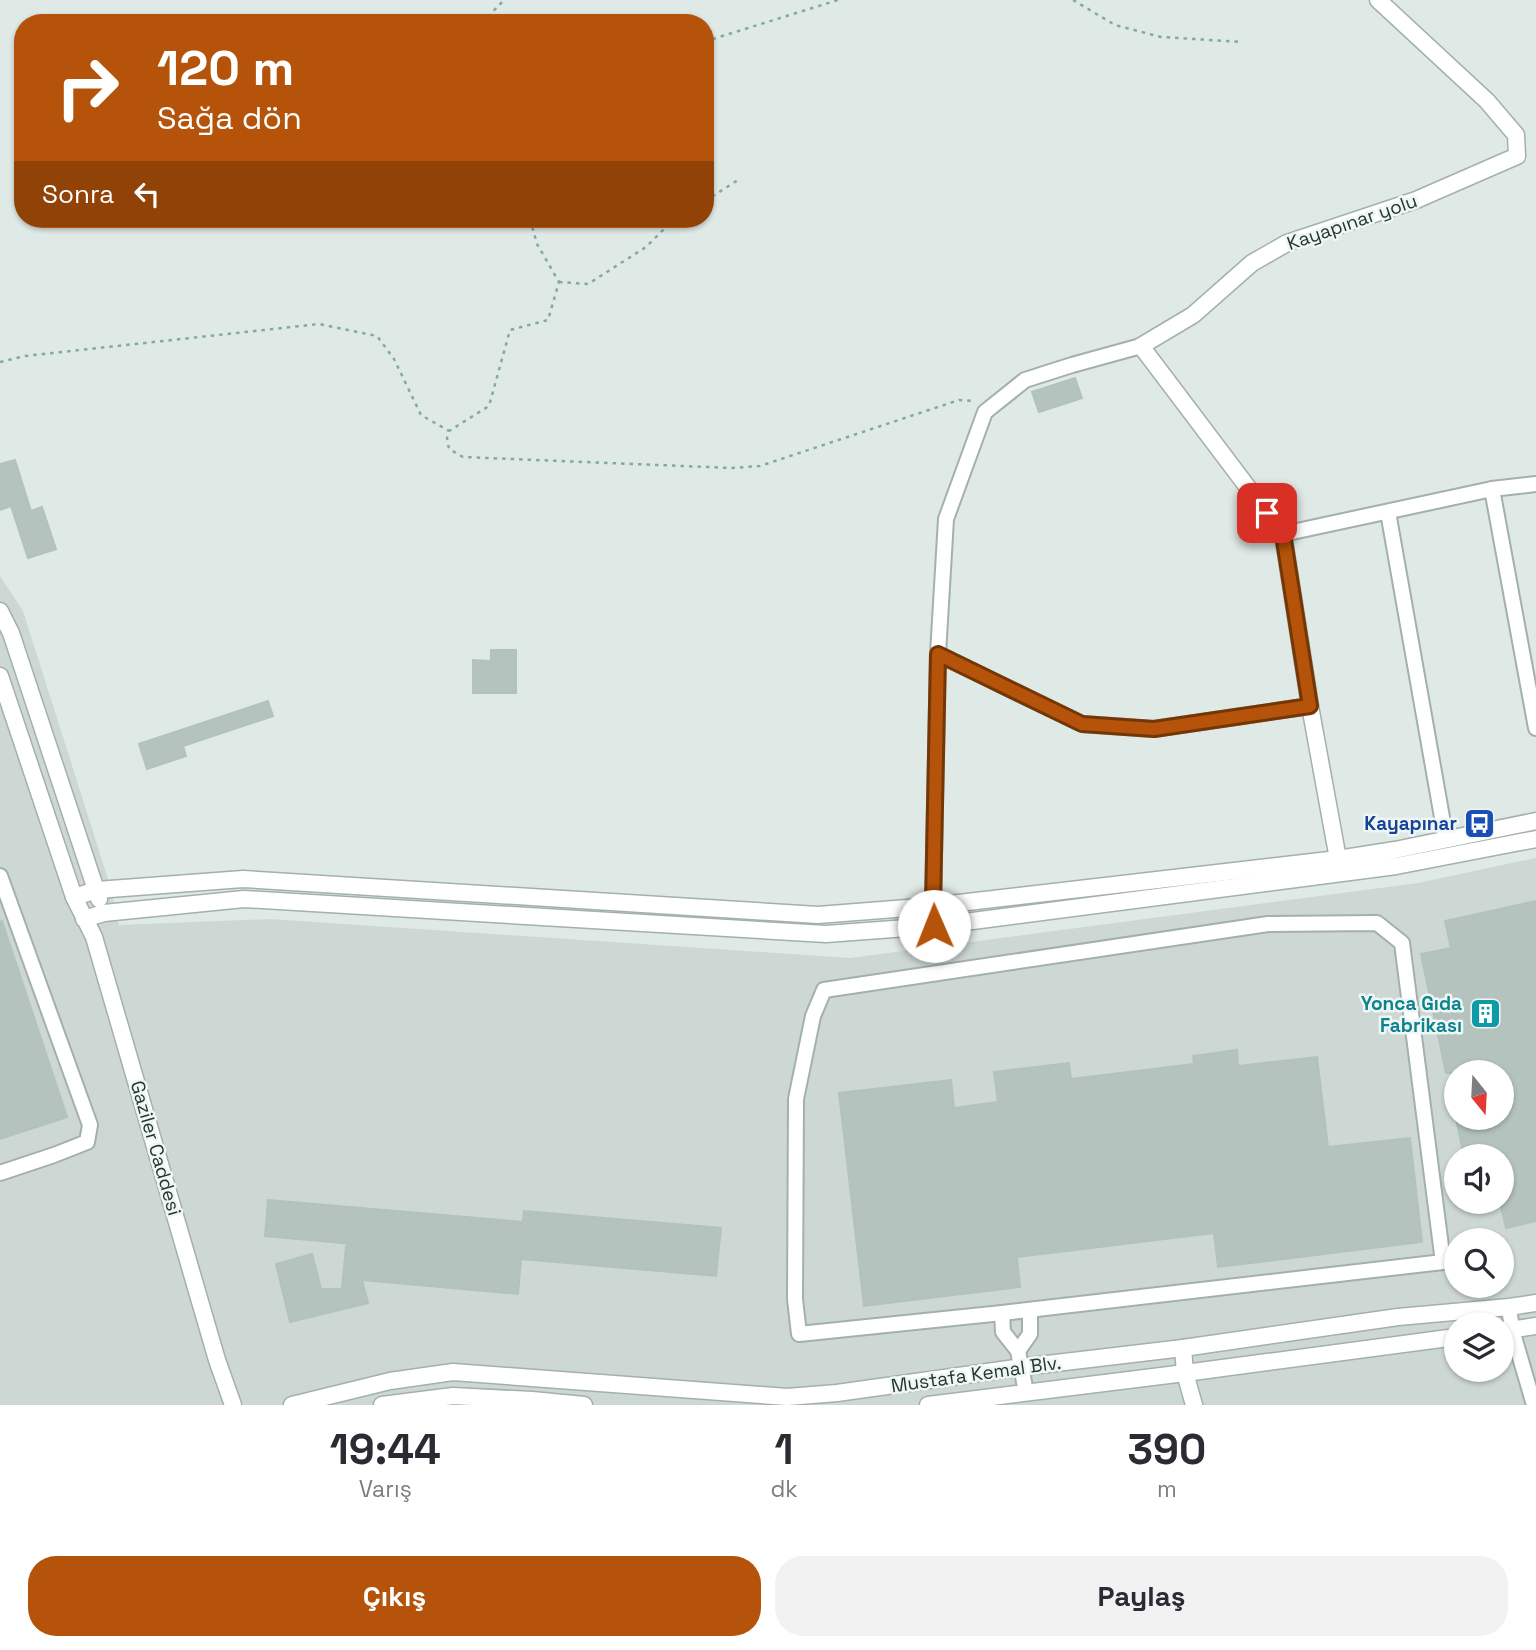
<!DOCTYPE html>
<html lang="tr">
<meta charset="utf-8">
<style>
body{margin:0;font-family:"Space Grotesk",sans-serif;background:#f2f2f3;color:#2b2b33;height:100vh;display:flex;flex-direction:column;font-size:26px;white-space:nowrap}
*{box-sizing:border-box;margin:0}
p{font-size:23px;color:#7c7c81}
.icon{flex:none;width:38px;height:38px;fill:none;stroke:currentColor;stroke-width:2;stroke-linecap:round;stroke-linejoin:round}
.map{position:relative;height:1405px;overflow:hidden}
.sheet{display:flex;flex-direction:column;background:#fff;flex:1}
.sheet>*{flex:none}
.guide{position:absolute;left:14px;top:14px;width:700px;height:214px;border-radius:28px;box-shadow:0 2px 5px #0004;background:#b45309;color:#fff;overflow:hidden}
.needle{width:46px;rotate:162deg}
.fabs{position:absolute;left:1444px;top:1060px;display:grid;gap:14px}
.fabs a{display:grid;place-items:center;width:70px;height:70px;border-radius:50%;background:#fff;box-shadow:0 2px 5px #0004;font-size:35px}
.pin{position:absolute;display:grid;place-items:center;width:60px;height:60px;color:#fff;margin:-30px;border-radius:14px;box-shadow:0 4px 10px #0006}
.me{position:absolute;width:77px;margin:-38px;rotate:359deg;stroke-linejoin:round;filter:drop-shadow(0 0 5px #0008)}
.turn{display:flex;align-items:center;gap:24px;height:147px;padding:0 28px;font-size:32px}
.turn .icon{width:91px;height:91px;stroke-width:2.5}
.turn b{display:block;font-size:49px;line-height:60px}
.then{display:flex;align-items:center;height:66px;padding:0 28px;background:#0003;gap:14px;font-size:26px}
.eta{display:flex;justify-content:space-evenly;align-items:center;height:119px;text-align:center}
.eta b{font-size:42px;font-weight:700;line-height:49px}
.button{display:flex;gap:14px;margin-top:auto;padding:14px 28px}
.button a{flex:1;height:80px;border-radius:28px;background:#b45309;color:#fff;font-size:28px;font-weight:700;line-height:80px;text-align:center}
.button a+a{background:#f2f2f3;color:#2b2b33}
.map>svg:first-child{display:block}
.built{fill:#cdd8d5;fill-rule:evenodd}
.building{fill:#b5c3bf;stroke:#b2c2bd;stroke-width:2}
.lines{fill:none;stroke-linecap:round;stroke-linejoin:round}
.minor-casing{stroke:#a3b0ad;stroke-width:18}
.tertiary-casing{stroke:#a3b0ad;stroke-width:19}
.path{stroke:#82aaa3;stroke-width:2.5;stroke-dasharray:3.5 5;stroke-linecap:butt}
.minor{stroke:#fff;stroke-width:14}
.tertiary{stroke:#fff;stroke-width:16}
.route-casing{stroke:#753606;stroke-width:18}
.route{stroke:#b45309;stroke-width:12}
.labels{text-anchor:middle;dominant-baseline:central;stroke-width:5;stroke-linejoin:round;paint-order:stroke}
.street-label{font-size:19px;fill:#223734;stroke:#eff6f3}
.transit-label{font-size:19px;font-weight:bold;fill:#164399;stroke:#eff6f3;text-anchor:end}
.culture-label{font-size:19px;font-weight:bold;fill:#0d838f;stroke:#eff6f3;text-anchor:end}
</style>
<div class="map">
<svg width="1536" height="1405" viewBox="0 0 1536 1405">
<rect width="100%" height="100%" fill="#dfe9e6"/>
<path class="built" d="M0 576 23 611 108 879 119 925 270 919 850 958 1418 883 1536 858V1405H0ZM1456 1073H1502V1118H1456ZM1456 1157H1502V1202H1456ZM1456 1241H1502V1286H1456ZM1456 1325H1502V1370H1456Z"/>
<g class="building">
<polygon points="1075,378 1082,398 1039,412 1032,392"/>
<polygon points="15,460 31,511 42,507 56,549 28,558 11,506 0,510 0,464"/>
<polygon points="491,650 516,650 516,693 473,693 473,660 491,661"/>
<polygon points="268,701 273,716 183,746 186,756 147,769 139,744"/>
<polygon points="1536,901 1536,1221 1506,1228 1500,1202 1502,1202 1502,1157 1464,1157 1456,1118 1502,1118 1502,1073 1446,1073 1421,954 1451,948 1445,921"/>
<polygon points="2,921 67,1117 0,1139 0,922"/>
<polygon points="1237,1050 1238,1066 1317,1057 1328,1147 1410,1138 1422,1242 1218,1267 1214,1233 1017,1257 1020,1287 864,1306 839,1093 951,1080 954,1108 998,1102 994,1072 1069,1063 1071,1079 1194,1064 1193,1056"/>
<polygon points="268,1200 523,1222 524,1211 721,1228 716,1276 521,1259 518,1294 362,1280 368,1303 290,1322 276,1264 312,1254 321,1289 342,1289 346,1246 354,1244 265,1236"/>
</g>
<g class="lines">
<defs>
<g id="minor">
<polyline points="1492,489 1536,728"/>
<polyline points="1388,512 1446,840"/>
<polyline points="1283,534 1492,489 1536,484"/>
<polyline points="938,654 1082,724 1154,729 1310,706"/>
<polyline points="0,876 90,1125 87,1142 54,1155 0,1173"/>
<polygon points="1377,923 1402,943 1443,1262 1002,1313 799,1334 795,1299 796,1099 813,1016 824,990 1268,924"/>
<polyline points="934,926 933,906 938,654 946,519 985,412 1025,380 1072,365 1141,346"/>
<polyline points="1509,1307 1512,1330 1534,1405"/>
<polyline points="1002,1313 1003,1332 1018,1351 1026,1392"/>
<polyline points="1018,1351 1030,1334 1030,1310"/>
</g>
<g id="tertiary">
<polyline points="0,611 11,633 99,899"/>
<polyline points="0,676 74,897 94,937 217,1360 233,1405"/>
<polyline points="1338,859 1310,706 1283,534 1141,346 1193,315 1252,263 1287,243 1416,200 1517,156 1516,135 1487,101 1378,0"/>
<polyline points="74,897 97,890 243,879 818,915 933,906 1338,859 1395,850 1536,821"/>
<polyline points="84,919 104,913 244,899 826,934 934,926 1396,866 1536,839"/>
<polyline points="1502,1331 1536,1326"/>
<polyline points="1183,1348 1185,1373 1194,1405"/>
<polyline points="292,1405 390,1381 453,1372 787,1397 837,1393 1022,1367 1183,1348 1398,1317 1509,1307 1536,1303"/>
<polyline points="382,1405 453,1396 532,1400 584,1405"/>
<polyline points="928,1405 1185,1373 1456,1337"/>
</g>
</defs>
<use href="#minor" class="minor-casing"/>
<use href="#tertiary" class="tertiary-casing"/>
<g class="path">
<polyline points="1073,0 1115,25 1161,37 1243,42"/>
<polyline points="482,23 504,0"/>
<polyline points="705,43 716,38 838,0"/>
<polyline points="705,201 738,180"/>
<polyline points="530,219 537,244 559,282 548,320 510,330 489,406 449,431 447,438 449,449 463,457 731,468 760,466 959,400 975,401"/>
<polyline points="559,282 588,284 646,247 670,223 676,219"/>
<polyline points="0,362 25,356 319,324 377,336 394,359 421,415 449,431"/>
</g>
<use href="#minor" class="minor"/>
<use href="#tertiary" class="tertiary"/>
</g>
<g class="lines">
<defs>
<polyline id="route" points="934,926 933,906 938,654 1082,724 1154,729 1310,706 1283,534 1267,513"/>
</defs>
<use href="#route" class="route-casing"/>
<use href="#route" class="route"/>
</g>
<defs>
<symbol id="bus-square" viewBox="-11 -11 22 22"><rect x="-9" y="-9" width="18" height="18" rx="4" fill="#1a4fb4" stroke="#eff6f3"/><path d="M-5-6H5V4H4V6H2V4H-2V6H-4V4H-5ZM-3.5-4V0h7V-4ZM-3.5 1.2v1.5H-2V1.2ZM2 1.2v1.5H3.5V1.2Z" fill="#fff"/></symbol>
<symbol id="building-square" viewBox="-11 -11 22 22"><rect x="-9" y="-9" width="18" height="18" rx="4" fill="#0f9aa8" stroke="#eff6f3"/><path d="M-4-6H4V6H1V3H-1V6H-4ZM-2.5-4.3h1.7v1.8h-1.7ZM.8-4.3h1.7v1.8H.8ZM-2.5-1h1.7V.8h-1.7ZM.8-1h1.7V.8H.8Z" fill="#fff"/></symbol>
</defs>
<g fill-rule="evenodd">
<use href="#bus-square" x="1462" y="806" width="35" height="35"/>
<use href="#building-square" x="1468" y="996" width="35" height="35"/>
</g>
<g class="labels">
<g class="street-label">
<text transform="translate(1352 222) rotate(-19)">Kayapınar yolu</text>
<text transform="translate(156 1148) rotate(74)">Gaziler Caddesi</text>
<text transform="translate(976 1374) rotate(-8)">Mustafa Kemal Blv.</text>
</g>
<g class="transit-label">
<text x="1457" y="823">Kayapınar</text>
</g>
<g class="culture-label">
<text x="1462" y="1003">Yonca Gıda<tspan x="1462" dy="22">Fabrikası</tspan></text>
</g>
</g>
</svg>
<div class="fabs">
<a><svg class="needle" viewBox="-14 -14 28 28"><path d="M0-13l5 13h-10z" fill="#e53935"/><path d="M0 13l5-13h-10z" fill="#7c7c81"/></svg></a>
<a><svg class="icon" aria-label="sound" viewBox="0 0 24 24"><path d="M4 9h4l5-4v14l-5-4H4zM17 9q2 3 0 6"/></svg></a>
<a><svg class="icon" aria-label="search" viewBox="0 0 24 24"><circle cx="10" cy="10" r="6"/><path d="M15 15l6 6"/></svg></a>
<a><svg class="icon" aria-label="layers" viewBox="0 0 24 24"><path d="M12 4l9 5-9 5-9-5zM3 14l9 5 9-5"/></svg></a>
</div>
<div class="pin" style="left:1267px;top:513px;background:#d93025"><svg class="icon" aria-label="arrive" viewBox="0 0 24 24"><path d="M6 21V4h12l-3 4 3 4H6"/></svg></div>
<svg class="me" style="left:934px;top:926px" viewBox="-20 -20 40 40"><circle r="19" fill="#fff"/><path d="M0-13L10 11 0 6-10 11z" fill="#b45309"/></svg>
<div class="guide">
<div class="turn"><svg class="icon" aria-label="right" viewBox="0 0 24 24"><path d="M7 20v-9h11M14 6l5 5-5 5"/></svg><div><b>120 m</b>Sağa dön</div></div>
<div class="then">Sonra<svg class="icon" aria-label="left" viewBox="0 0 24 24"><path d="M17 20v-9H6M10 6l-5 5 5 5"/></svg></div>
</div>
</div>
<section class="sheet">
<div class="eta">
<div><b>19:44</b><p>Varış</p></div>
<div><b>1</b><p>dk</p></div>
<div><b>390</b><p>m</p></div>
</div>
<div class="button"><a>Çıkış</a><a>Paylaş</a></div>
</section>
